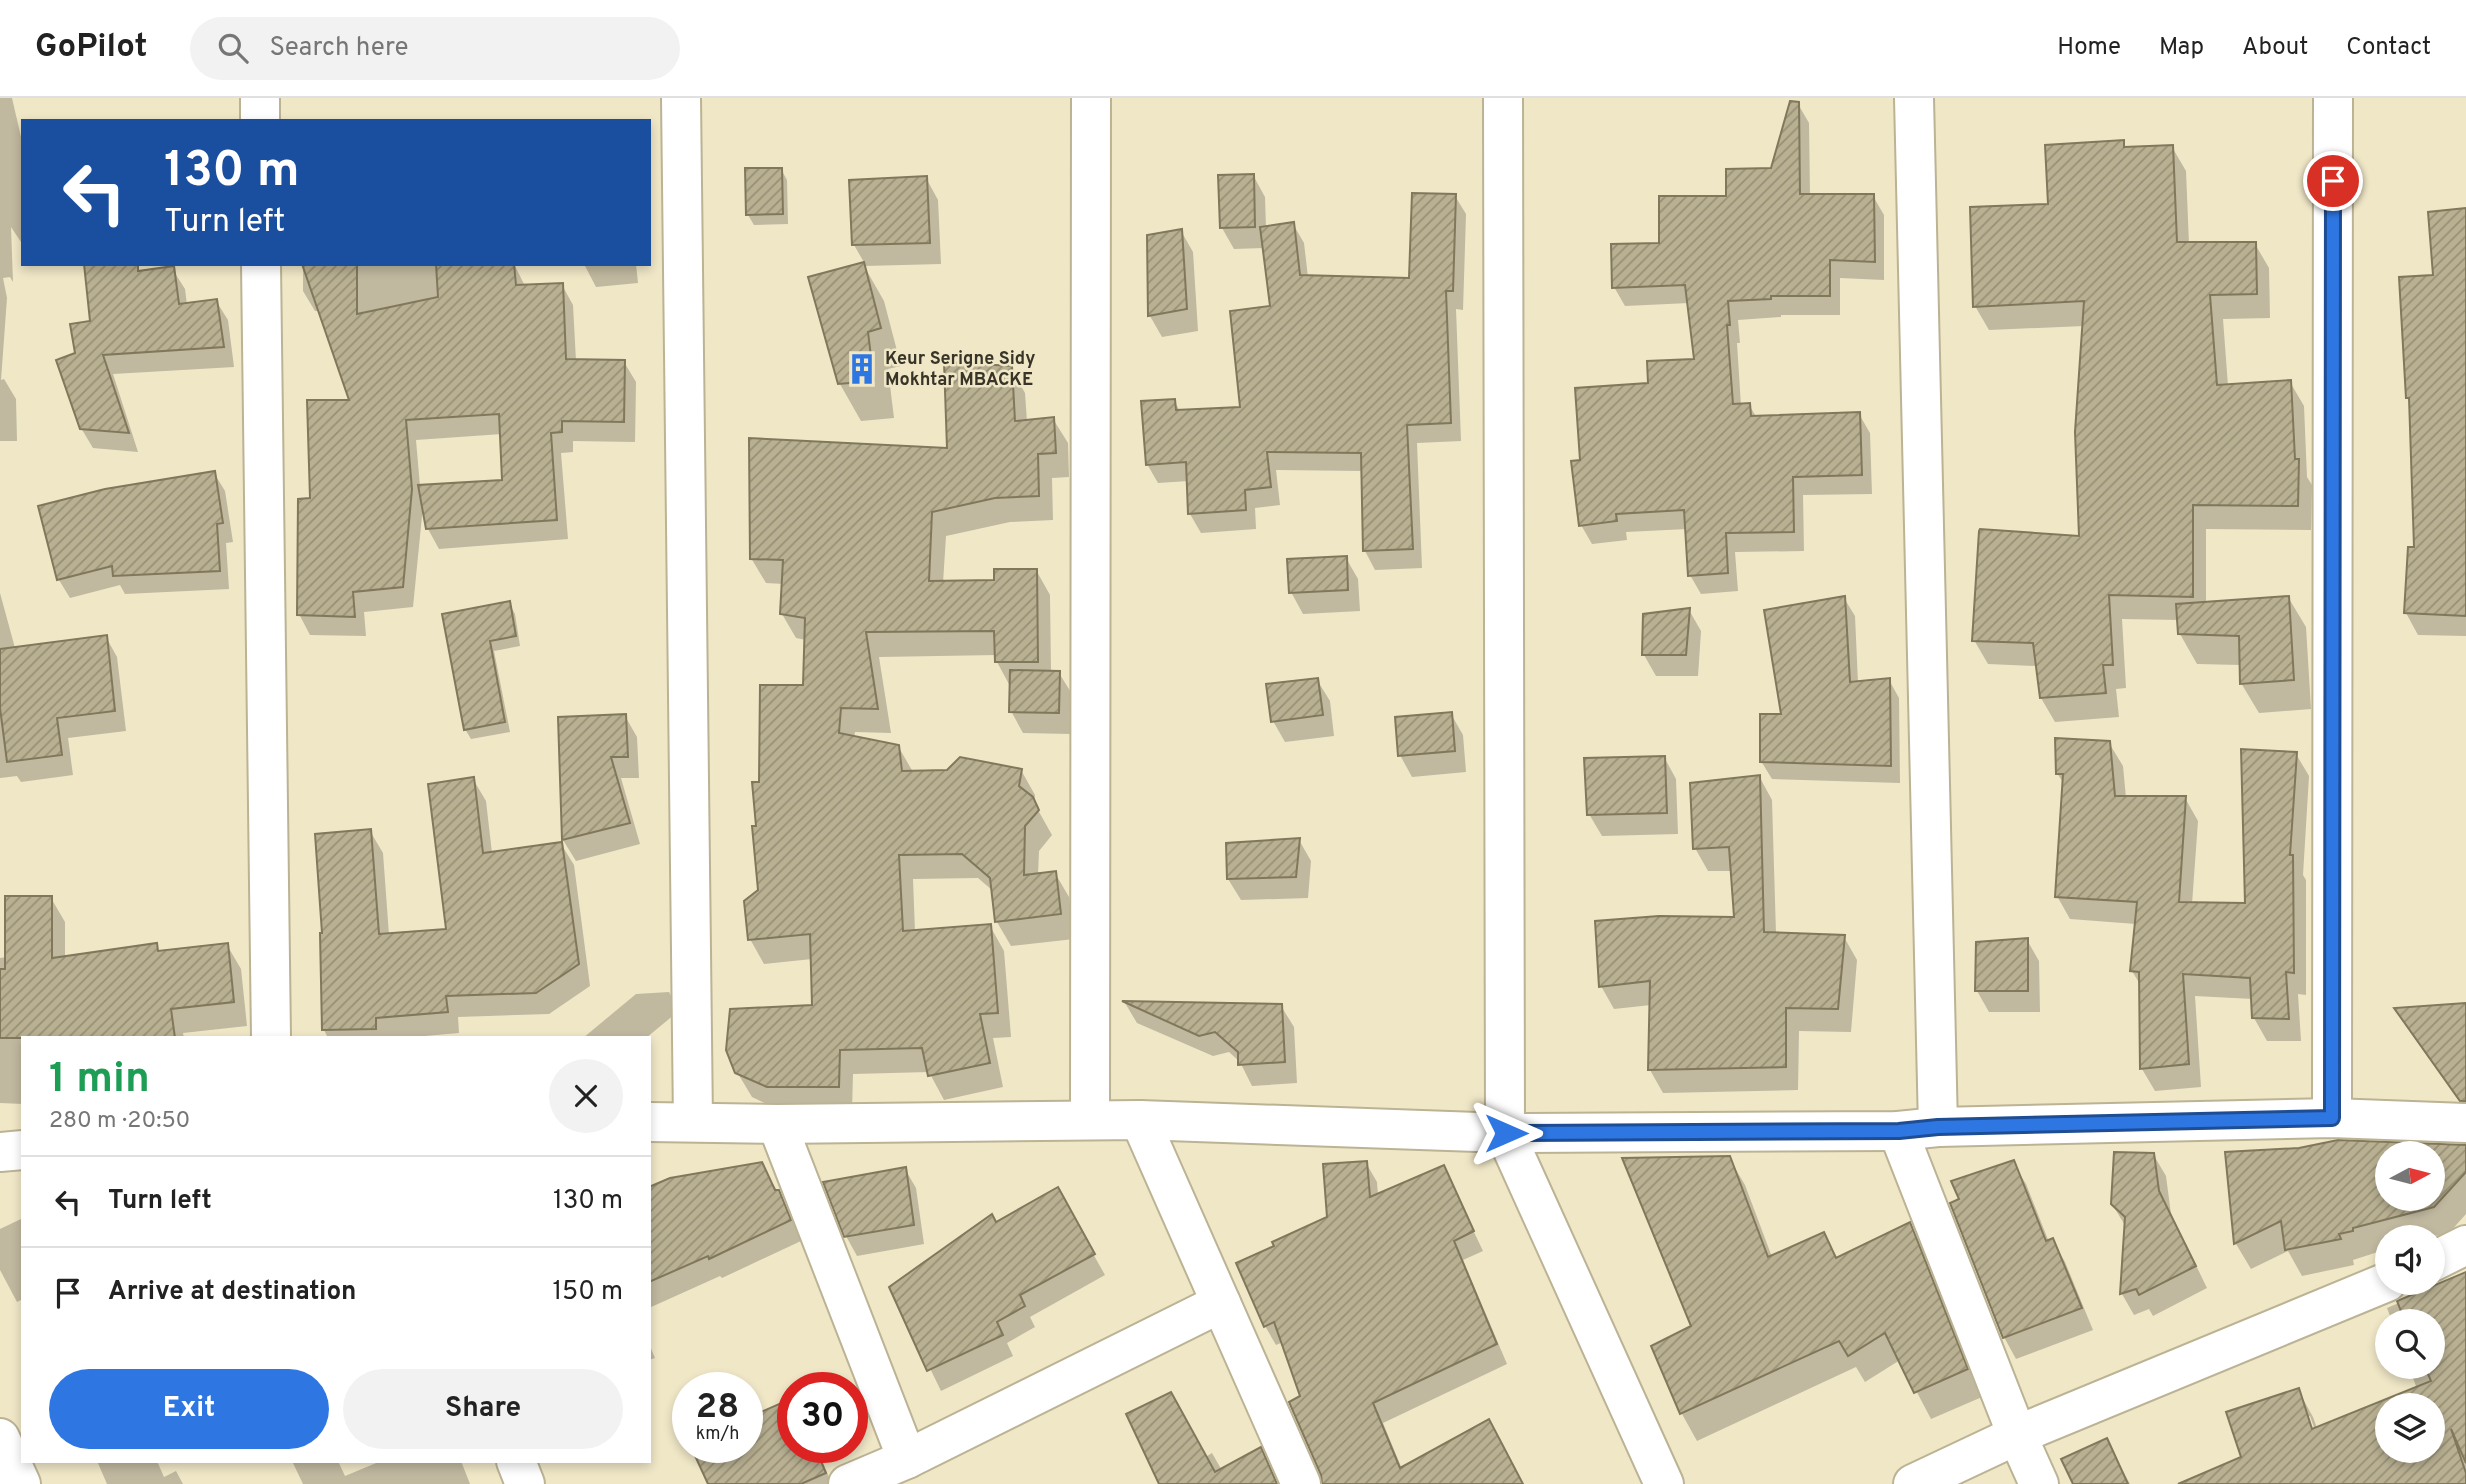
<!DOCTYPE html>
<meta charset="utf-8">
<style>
body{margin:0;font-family:Overpass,sans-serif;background:#f2f2f2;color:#222;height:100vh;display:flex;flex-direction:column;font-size:26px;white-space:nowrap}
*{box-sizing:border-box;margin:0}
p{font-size:23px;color:#767676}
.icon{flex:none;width:38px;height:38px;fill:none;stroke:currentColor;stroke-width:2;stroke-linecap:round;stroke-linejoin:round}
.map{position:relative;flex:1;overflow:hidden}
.panel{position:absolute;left:21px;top:938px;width:630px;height:427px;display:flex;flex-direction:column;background:#fff;border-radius:0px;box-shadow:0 4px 10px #0003}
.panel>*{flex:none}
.top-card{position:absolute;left:21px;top:21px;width:630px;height:147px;border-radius:0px;box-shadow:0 4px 10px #0003;background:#1a4fa0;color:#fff;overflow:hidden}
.needle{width:46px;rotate:83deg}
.buttons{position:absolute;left:2375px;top:1043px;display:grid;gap:14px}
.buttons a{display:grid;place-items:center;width:70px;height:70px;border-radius:50%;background:#fff;box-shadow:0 4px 10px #0003;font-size:35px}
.speed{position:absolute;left:672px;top:1274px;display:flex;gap:14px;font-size:35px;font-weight:700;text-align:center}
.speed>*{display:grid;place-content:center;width:91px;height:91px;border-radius:50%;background:#fff;box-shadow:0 4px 10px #0003;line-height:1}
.speed small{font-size:18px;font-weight:400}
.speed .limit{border:10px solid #d22;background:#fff;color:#111}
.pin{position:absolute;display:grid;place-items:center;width:60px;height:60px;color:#fff;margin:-30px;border:4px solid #fff;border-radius:50%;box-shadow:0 2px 7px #0007}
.me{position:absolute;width:77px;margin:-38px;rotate:90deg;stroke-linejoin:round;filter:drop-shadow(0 0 5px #0008)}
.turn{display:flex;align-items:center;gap:24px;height:147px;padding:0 28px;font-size:32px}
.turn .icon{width:91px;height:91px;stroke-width:2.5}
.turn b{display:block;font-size:49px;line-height:60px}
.round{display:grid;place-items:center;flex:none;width:74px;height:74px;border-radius:37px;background:#f2f2f2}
.head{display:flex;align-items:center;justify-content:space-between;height:119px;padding:0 28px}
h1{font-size:42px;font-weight:700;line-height:52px;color:#1e9e55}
.cta{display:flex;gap:14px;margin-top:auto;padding:14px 28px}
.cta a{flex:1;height:80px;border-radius:42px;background:#2e77e3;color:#fff;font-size:28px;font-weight:700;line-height:80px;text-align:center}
.cta a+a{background:#f2f2f2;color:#222}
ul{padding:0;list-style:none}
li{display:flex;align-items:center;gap:21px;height:91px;padding:0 28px;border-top:2px solid #e0e0e0}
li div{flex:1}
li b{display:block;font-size:26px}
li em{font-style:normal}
header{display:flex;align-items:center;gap:42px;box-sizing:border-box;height:98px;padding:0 35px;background:#fff;border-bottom:2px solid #e0e0e0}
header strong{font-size:33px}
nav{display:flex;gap:38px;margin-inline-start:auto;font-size:24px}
.search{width:490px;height:63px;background:#f2f2f2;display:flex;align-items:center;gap:18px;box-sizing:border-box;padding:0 24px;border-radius:38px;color:#767676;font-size:26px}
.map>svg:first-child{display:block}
.shadow{fill:#0003;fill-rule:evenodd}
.building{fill:url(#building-hatch);stroke:#81785c;stroke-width:2;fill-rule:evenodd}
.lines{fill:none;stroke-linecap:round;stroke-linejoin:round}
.minor-casing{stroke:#bbb394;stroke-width:42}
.tertiary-casing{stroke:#bbb394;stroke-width:42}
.minor{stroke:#fff;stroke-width:38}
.tertiary{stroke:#fff;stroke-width:38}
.route-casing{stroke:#1e4d94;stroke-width:18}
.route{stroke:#2e77e3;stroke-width:12}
.labels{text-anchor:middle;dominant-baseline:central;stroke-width:5;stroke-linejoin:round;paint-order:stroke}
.poi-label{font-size:18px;font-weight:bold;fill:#383528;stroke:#f0e7c7;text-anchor:start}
</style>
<header>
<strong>GoPilot</strong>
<div class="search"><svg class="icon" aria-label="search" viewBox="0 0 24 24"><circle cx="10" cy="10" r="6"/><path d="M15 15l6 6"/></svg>Search here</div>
<nav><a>Home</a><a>Map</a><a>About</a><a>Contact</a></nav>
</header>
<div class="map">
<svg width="2466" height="1386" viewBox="0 0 2466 1386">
<defs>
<pattern id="building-hatch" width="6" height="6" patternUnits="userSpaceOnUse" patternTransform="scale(1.75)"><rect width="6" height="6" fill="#b9b092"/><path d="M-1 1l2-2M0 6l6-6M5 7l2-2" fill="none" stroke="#979077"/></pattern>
</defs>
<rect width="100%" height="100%" fill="#f0e7c7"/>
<g class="shadow">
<polygon points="0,0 12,0 21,39 23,39 23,147 11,129 13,184 10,179 3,180 7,200 1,282 4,281 16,301 17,343 0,343"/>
<polygon points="1798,6 1809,25 1810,98 1873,98 1884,117 1884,182 1840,180 1840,217 1781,217 1781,219 1738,222 1740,245 1737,245 1741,308 1749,307 1757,320 1859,316 1870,335 1872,396 1803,397 1804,453 1735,454 1738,493 1701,496 1690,477 1687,431 1626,434 1627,442 1592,446 1581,427 1582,364 1650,287 1696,262 1689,205 1625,208 1614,189 1661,147 1728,99 1773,72"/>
<polygon points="2123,44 2127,51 2172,49 2186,73 2189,146 2255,146 2269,170 2270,220 2223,221 2228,288 2290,284 2304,308 2307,379 2312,387 2311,432 2206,431 2206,506 2288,499 2306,529 2311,611 2259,615 2241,585 2241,567 2197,566 2180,536 2179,522 2122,521 2126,590 2116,591 2119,619 2055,624 2041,600 2037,568 1988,566 1974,542 2080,440 2084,228 1989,232 1975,208 2050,108"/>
<polygon points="781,71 787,82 788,126 754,127 748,117"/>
<polygon points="1253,77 1265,99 1266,130 1293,126 1304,145 1308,179 1411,182 1455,98 1466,116 1463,212 1456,211 1461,343 1417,345 1422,470 1375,472 1365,453 1363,373 1276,372 1280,407 1255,410 1256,431 1201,435 1190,416 1188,383 1158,385 1147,366 1174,303 1180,313 1242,311 1272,209 1264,150 1234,151 1222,130"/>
<polygon points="926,80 938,102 941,166 864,168 884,203 901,268 888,271 894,320 861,323 840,286 810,181 865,166 854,147"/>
<polygon points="1181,133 1193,154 1198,233 1162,239 1150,218 1149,139"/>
<path d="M303 166H514L525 188 562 187 573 207 576 263 624 264 636 284 635 344 573 343V354L561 355 568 441 439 451 428 431 423 408 413 509 364 514 366 538 310 537 299 516 312 401 352 304 320 213H315L303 193ZM502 336 504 384 420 388 416 342Z"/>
<polygon points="584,166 636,166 638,185 596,189"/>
<polygon points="173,172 185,191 187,207 216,203 228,222 234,269 113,276 138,354 93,350 81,330 92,224"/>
<polygon points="2466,177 2466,538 2418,537 2406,515 2416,450 2411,305 2408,299"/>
<polygon points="1011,270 1025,295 1027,324 1053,321 1068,345 1069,379 1052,380 1053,422 1010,424 946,438 943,485 996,484 1036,472 1050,497 1051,574 1059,575 1072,596 1071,636 1023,635 1011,613 1011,590 997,564 997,557 879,559 891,635 855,634 854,640 898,648 913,674 1021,672 1035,697 1034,705 1052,737 1039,753 1038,777 1055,775 1069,799 1074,841 1011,848 997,824 993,793 978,780 913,781 915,834 990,828 1004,853 1011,939 993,940 1003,989 944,1002 929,974 853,976 852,1013 783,1014 752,999 737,974 814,908 812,861 764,866 750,841 760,793 758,730 760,686 804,589 806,542 796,540 782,516 784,486 766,485 751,460 949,351"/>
<polygon points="214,375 225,393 233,444 226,445 229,491 125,496 120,487 70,500 59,482 40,410"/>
<polygon points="1346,460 1358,481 1360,513 1303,516 1291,494"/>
<polygon points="0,495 15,550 106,539 117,559 126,633 68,640 73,677 21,684 17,678 0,680"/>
<polygon points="1844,500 1855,518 1858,585 1889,582 1899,600 1900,685 1772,681 1761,663"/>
<polygon points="509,505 515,516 520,548 494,553 510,634 471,641 465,631 444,517"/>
<polygon points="1689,512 1701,533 1698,578 1656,578 1644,557"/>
<polygon points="1317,582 1330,603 1334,638 1285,644 1273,623"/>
<polygon points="1451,616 1463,637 1466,674 1412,679 1400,657"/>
<polygon points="625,618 637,639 639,680 621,680 640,746 576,763 563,742"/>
<polygon points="2109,645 2123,668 2126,700 2185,700 2198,723 2192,806 2246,807 2296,656 2309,678 2303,777 2306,782 2306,897 2298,896 2301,943 2267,943 2254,920 2253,901 2195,898 2201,989 2155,993 2142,971 2141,888 2132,873 2136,826 2070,821 2057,798 2064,686 2057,675"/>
<polygon points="1664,659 1676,681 1678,736 1602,738 1589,716"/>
<polygon points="1759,678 1772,702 1776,836 1844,839 1857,862 1851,934 1799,933 1798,992 1663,995 1650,972 1651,907 1614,911 1601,888 1736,821 1733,773 1708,773 1695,750"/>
<polygon points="473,681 486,703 492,755 561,746 574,767 590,888 549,916 458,919 459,935 402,940 328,940 324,932 370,733 383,755 389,837 448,832"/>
<polygon points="1299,742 1311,763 1308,800 1241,802 1228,781"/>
<polygon points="51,800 65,824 65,860 156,847 160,855 227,847 241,871 247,928 183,935 184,940 23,940 23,1006 0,1005 0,860 6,859"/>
<polygon points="2027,842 2039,863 2040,914 1989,914 1977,893"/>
<polygon points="669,894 675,905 675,916 646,940 583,940 636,896"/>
<polygon points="1125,905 1281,908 1294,929 1297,985 1252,988 1240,964 1229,954 1213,958 1137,925"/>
<polygon points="2466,907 2466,1006 2461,1006 2413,938 2397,912"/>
<path d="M2466 1049V1116L2449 1135 2431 1139H2387V1151L2353 1162 2354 1167 2302 1178 2288 1153 2251 1171 2236 1146 2227 1055ZM2387 1055H2432V1101H2387Z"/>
<polygon points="2153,1056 2166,1078 2171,1116 2207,1190 2153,1218 2149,1211 2134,1217 2122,1196 2126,1129 2112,1106"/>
<polygon points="1729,1060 1745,1087 1772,1159 1823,1136 1838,1161 1909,1126 1925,1153 1982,1299 1931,1321 1900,1262 1865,1284 1856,1269 1697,1343 1682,1316 1653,1249 1693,1229"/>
<polygon points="1366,1065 1377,1084 1378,1097 1443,1069 1483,1153 1463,1162 1507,1266 1383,1325 1402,1371 1522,1386 1324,1386 1303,1299 1283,1244 1276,1247 1265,1228 1276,1149 1328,1120"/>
<polygon points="2013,1065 2026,1086 2049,1144 2052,1142 2065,1164 2093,1232 2016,1261 2004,1239"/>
<polygon points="761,1066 790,1114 801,1143 722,1180 720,1178 649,1210 649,1091"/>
<polygon points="905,1071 916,1090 924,1146 857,1158 846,1138"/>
<polygon points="1057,1092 1105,1177 1030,1219 1035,1229 1007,1245 1013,1258 941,1293 891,1190"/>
<polygon points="23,1120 23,1201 17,1204 0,1172 0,1131"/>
<path d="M2466 1173V1386H2179L2243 1360 2298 1292 2313 1319 2317 1330 2417 1291 2409 1269H2432V1223H2392L2387 1210 2464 1177ZM2387 1307H2432V1353H2387ZM2306 1318H2310L2317 1338 2313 1339Z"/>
<polygon points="649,1246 655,1260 649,1262"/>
<polygon points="2106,1342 2130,1386 2075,1386"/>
<polygon points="793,1349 816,1349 832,1386 710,1386"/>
<polygon points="1212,1355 1224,1376 1226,1386 1162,1386"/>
<polygon points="97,1363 157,1363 164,1379 176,1373 183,1386 107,1386"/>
<polygon points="292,1363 338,1363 345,1378 381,1363 461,1363 470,1386 303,1386"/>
</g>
<g class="building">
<polygon points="1790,3 1799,4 1800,96 1874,96 1875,164 1830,162 1830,198 1771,198 1771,201 1728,203 1730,227 1727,227 1733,306 1750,305 1751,318 1860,314 1862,377 1793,379 1794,434 1726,435 1728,475 1688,478 1684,412 1616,416 1617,423 1579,428 1571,363 1580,362 1575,290 1648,285 1647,263 1694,261 1685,187 1612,190 1611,146 1659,145 1659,98 1726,98 1726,71 1771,70"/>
<polygon points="2124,42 2124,49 2173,47 2177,144 2256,144 2257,196 2210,197 2217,287 2291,282 2295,361 2299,361 2298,408 2193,407 2193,499 2109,497 2113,567 2103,567 2106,595 2040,600 2033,545 1972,543 1979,433 1980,431 2079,438 2075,334 2084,203 1973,209 1970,109 2048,106 2045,47"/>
<polygon points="745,70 782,70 783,116 746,117"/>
<polygon points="1254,76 1255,129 1220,130 1218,77"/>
<polygon points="927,78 930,145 852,147 849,82"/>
<polygon points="1412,95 1456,96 1453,193 1446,193 1451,325 1407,327 1413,451 1363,453 1361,355 1267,354 1271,389 1245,392 1246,412 1188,416 1186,364 1146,367 1141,303 1175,301 1176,312 1240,309 1230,213 1270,208 1260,129 1294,124 1300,177 1409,180"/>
<polygon points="2466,110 2466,518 2404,515 2408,449 2414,449 2409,300 2406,300 2399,179 2433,177 2428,114"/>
<polygon points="1182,131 1187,211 1148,218 1147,137"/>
<polygon points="864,164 881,230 868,234 874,283 838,286 808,179"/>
<polygon points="84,166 138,166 138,173 174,168 179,206 217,201 224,249 103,257 129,335 80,331 56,262 75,255 70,226 90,223"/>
<polygon points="302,166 357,166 357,216 438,199 436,166 514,166 516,187 563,185 566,261 625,262 624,324 562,323 562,334 551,335 557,422 426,431 418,387 502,382 499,316 406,322 412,391 403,489 353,494 355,519 297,517 298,401 310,400 307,302 349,302"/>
<polygon points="944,264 1012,268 1015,323 1054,319 1056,355 1038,356 1039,398 995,400 932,414 929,483 994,482 994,471 1037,471 1038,564 995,564 994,533 866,534 878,611 841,610 839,635 899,647 902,673 947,672 960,659 1022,671 1019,688 1033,699 1039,712 1025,728 1024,777 1056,773 1061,816 995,824 990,780 962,756 899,757 903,833 991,826 998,915 980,916 990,965 928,978 922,950 840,952 839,989 767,989 735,975 726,952 730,911 812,907 810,836 748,842 744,803 758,792 752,728 756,728 752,684 759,684 760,587 803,587 805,520 780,516 783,462 750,461 749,340 947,350"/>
<polygon points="215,373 223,425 217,426 220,473 113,478 112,468 57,482 38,408 105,391"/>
<polygon points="1347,458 1348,492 1289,495 1287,461"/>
<polygon points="1845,498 1850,584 1890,580 1891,668 1760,664 1760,616 1781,616 1764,512"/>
<polygon points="2289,498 2294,582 2240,586 2239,538 2178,536 2176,506"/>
<polygon points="510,503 516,538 490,543 505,624 464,632 442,516"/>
<polygon points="1690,510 1686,557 1642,557 1643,516"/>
<polygon points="107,537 115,613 57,620 62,657 7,664 0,610 0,551"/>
<polygon points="1010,572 1060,573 1059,615 1009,614"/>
<polygon points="1318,580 1323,617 1271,624 1266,586"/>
<polygon points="1452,614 1455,653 1398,658 1395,619"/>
<polygon points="626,616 628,659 611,659 630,725 562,742 558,619"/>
<polygon points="2055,640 2110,643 2115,698 2186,698 2179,804 2245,805 2241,651 2297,654 2290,757 2293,757 2294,875 2286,874 2289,921 2252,920 2250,880 2183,876 2189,966 2140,971 2139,874 2130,873 2137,804 2055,799 2063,676 2056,676"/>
<polygon points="1665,658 1667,715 1587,717 1584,660"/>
<polygon points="1760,677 1764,834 1845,837 1838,911 1786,910 1786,969 1648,972 1650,883 1599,889 1595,823 1659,818 1734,819 1729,749 1693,751 1690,685"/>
<polygon points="474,679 483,755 562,744 579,866 536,895 446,898 448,914 376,920 376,931 322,932 320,835 322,835 315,736 371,731 379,836 446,831 428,686"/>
<polygon points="1300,740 1296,779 1227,781 1226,745"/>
<polygon points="5,798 52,798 52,860 157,845 158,853 228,845 234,904 171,911 175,940 0,940 0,871 5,871"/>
<polygon points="2028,840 2028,893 1975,893 1976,844"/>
<polygon points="1122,903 1282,906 1285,964 1238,967 1238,954 1215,934 1199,938"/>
<polygon points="2466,905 2466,1003 2460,1003 2394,910"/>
<path d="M2338 1042 2466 1047V1074L2434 1109 2353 1130V1133L2339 1136 2341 1141 2285 1152 2281 1123 2234 1146 2225 1054 2299 1050ZM2387 1055H2432V1101H2387Z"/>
<polygon points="2114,1054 2154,1055 2159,1093 2196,1168 2139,1197 2136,1191 2120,1196 2125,1119 2111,1106"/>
<polygon points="1730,1058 1768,1159 1824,1134 1836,1160 1910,1124 1968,1271 1914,1295 1885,1235 1848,1258 1839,1243 1680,1316 1651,1248 1691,1228 1622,1060"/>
<polygon points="2014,1062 2046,1143 2053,1140 2082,1210 2003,1240 1950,1105 1959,1101 1951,1083"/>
<polygon points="1367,1063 1370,1099 1444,1067 1474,1133 1454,1143 1497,1246 1373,1305 1400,1370 1489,1321 1523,1386 1322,1386 1321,1377 1289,1304 1300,1298 1274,1224 1264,1229 1236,1165 1274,1148 1272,1144 1327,1119 1323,1066"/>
<polygon points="762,1064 775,1092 779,1092 791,1122 709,1161 708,1158 649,1184 649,1089 670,1080"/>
<polygon points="906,1069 914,1127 844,1139 823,1084"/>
<polygon points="1058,1089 1095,1156 1020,1197 1025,1208 997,1224 1003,1237 927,1273 889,1189 992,1116 996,1124"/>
<path d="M2466 1174V1365L2451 1331 2466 1375V1386H2178L2241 1359 2226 1314 2299 1290 2312 1331 2431 1283 2425 1269H2432V1223H2405L2397 1203ZM2387 1307H2432V1353H2387Z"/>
<polygon points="1171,1294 1215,1374 1261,1349 1277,1386 1159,1386 1126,1316"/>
<polygon points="793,1300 793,1349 815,1349 826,1375 801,1386 708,1386 691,1349 747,1349 747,1320"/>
<polygon points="2107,1340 2128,1386 2073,1386 2061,1361"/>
</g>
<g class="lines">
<defs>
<g id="minor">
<polyline points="260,0 260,23"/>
<polyline points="681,0 693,1024"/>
<polyline points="1503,0 1505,1035 1664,1386"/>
<polyline points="1914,0 1938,1029"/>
<polyline points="261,166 271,940"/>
<polyline points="2332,1020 2333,0"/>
<polyline points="1090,1022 1091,0"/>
<polyline points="1140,1022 1301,1386"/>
<polyline points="649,1024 777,1026 1140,1022 1505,1035 1898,1033 1938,1029 2332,1020 2466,1025"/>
<polyline points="777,1026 907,1361"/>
<polyline points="1898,1033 2017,1337 2039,1386"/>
<polyline points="0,1054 23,1052"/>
<polyline points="2432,1164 2466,1147"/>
<polyline points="516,1363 525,1386"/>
<polyline points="848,1386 907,1361 1221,1205"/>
<polyline points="1913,1386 2017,1337 2387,1184"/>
</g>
<polyline id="tertiary" points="0,1340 21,1386"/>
</defs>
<use href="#minor" class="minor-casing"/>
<use href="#tertiary" class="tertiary-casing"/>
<use href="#minor" class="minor"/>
<use href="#tertiary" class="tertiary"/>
</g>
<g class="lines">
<defs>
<polyline id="route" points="1506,1035 1899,1033 1938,1029 2332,1020 2333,83"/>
</defs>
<use href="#route" class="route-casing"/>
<use href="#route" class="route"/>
</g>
<defs>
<symbol id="building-bare" viewBox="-9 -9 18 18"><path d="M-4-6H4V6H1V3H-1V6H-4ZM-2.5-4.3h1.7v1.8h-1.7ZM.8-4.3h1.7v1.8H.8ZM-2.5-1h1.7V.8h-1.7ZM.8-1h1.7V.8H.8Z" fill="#2e77e3" stroke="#f0e7c7" stroke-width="2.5" paint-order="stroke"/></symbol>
</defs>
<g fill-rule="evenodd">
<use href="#building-bare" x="840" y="249" width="44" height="44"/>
</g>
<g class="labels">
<g class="poi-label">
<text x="885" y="261">Keur Serigne Sidy<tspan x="885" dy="21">Mokhtar MBACKE</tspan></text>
</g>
</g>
</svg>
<div class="buttons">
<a><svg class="needle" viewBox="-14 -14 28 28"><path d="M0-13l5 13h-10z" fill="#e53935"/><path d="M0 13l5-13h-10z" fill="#767676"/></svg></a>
<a><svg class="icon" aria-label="sound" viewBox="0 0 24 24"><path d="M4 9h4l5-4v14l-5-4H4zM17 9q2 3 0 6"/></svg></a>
<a><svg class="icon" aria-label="search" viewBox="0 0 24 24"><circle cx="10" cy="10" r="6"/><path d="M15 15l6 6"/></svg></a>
<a><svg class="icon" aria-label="layers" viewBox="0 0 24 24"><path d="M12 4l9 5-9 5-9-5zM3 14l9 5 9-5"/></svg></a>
</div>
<div class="speed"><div>28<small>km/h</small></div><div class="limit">30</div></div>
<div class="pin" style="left:2333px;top:83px;background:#d93025"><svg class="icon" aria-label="arrive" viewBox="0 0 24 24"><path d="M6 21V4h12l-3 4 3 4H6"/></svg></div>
<svg class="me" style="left:1506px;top:1035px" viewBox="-20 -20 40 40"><path d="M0-17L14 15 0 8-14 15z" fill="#2e77e3" stroke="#fff" stroke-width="4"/></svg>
<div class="top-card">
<div class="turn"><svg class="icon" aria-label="left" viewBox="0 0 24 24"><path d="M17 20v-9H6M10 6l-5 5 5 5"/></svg><div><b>130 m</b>Turn left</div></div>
</div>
<section class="panel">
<div class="head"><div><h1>1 min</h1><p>280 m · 20:50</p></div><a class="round"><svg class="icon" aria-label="close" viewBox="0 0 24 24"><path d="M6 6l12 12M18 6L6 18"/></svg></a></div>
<ul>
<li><svg class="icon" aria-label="left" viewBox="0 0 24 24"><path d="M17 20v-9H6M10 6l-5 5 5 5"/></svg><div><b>Turn left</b></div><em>130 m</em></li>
<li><svg class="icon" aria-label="arrive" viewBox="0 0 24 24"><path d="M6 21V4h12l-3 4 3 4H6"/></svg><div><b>Arrive at destination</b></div><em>150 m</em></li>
</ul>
<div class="cta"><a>Exit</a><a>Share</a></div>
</section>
</div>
